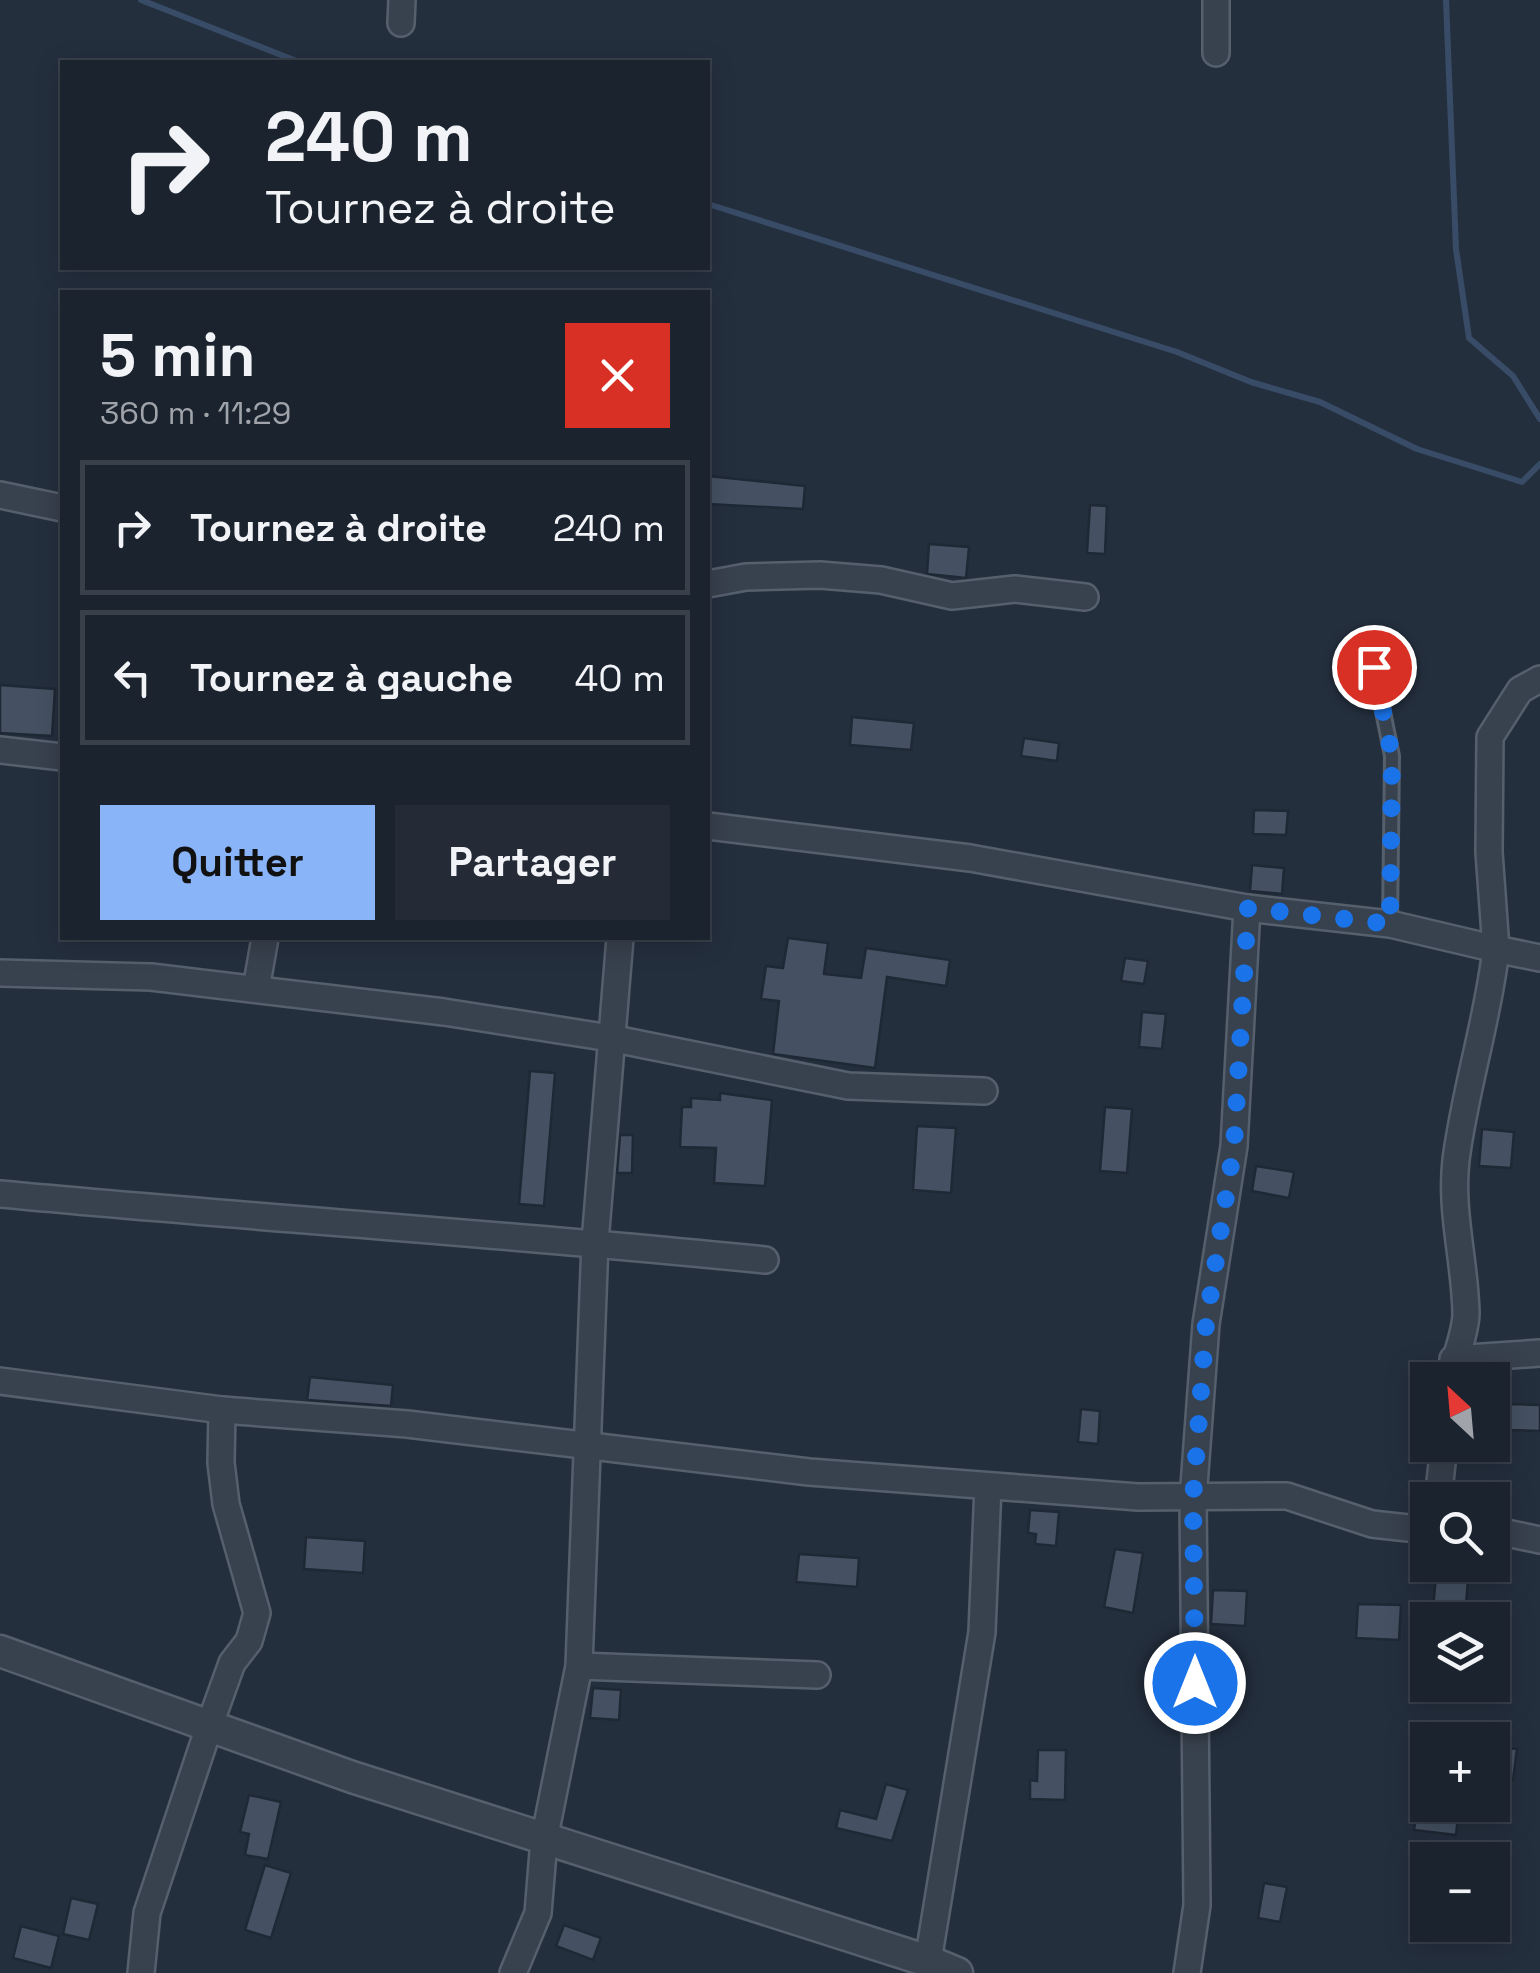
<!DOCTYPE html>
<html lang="fr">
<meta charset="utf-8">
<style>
body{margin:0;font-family:"Space Grotesk",sans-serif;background:#242b36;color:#f1f3f6;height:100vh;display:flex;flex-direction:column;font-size:38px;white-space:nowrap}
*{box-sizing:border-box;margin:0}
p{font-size:32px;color:#a0a4aa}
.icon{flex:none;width:55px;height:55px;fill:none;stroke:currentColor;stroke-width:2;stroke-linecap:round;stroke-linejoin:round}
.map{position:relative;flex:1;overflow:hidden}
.sheet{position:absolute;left:60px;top:290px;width:650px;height:650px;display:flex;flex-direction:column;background:#1b232e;border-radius:0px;box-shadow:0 5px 25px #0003,0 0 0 2px #39404a}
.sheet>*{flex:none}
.banner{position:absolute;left:60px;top:60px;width:650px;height:210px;border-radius:0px;box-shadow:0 5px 25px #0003,0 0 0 2px #39404a;background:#1b232e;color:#f1f3f6;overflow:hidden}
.needle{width:65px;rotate:334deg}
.controls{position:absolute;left:1410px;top:1362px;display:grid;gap:20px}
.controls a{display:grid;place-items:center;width:100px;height:100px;border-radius:0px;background:#1b232e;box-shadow:0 5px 25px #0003,0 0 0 2px #39404a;font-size:50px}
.pin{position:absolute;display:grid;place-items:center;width:85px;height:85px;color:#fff;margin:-42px;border:5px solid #fff;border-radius:50%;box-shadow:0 2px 10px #0007}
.me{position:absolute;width:110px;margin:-55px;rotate:0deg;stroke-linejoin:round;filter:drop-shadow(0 0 8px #0008)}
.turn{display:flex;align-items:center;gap:35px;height:210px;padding:0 40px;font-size:45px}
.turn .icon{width:130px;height:130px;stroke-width:2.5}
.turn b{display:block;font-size:70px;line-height:85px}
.round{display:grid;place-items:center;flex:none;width:105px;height:105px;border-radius:0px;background:#242b36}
.head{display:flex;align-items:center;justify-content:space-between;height:170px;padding:0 40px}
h1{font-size:60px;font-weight:800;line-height:75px}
.button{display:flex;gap:20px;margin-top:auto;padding:20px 40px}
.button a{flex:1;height:115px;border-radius:0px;background:#8ab4f8;color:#111;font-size:40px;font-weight:800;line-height:115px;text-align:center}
.button a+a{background:#242b36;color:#f1f3f6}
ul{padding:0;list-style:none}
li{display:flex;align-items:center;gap:30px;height:135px;margin:0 20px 15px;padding:0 20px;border:5px solid #39404a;border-radius:0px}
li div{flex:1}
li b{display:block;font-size:38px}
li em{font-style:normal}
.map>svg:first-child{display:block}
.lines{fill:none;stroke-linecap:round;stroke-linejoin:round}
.stream{stroke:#394c67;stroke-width:6}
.building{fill:#455162;stroke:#1f2835;stroke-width:2.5}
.service-casing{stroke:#565f6c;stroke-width:18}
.minor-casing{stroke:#565f6c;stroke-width:30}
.tertiary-casing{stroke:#565f6c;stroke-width:35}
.service{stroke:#38414e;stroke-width:12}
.minor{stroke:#38414e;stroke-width:25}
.tertiary{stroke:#38414e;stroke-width:30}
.route{stroke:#1a73e8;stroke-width:18;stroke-dasharray:0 32.4}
</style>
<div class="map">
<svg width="1540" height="1973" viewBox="0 0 1540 1973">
<rect width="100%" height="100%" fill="#242f3e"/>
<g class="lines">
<g class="stream">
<polyline points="141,0 299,62"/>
<polyline points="1446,0 1456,249 1469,338 1513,376 1540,419"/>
<polyline points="708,204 1177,352 1251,382 1320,402 1417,449 1522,482 1540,464"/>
</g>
</g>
<g class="building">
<polygon points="708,476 805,486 803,509 708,504"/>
<polygon points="1090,505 1107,506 1105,554 1087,553"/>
<polygon points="929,544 969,547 966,578 927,574"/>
<polygon points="0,685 55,689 52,736 0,733"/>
<polygon points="852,717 914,723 911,750 850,745"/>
<polygon points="1024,738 1059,743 1057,761 1021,756"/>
<polygon points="1254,810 1288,811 1286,835 1253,834"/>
<polygon points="1252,865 1284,868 1282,894 1250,891"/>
<polygon points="788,938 828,943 824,974 861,978 866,948 950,960 946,986 887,977 875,1068 773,1054 779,1001 761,999 766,966 783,968"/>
<polygon points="1125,958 1148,961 1144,984 1121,981"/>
<polygon points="1142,1012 1166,1014 1162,1049 1139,1047"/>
<polygon points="530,1071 555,1073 544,1206 519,1204"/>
<polygon points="720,1093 772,1100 765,1186 714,1183 716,1148 680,1147 682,1107 691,1107 691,1098 720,1100"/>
<polygon points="1105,1107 1132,1109 1127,1173 1100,1171"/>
<polygon points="917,1126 956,1128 951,1193 913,1190"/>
<polygon points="1482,1129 1514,1132 1511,1168 1479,1166"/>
<polygon points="620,1135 633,1135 632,1173 617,1173"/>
<polygon points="1256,1166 1294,1172 1289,1198 1252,1191"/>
<polygon points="310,1377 393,1385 391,1406 307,1400"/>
<polygon points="1510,1404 1540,1405 1540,1431 1510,1430"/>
<polygon points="1081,1409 1100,1411 1098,1444 1078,1442"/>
<polygon points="1030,1510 1059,1512 1056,1546 1035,1544 1036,1534 1028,1533"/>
<polygon points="306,1537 365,1541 363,1573 304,1569"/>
<polygon points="1115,1549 1143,1553 1133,1613 1104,1607"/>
<polygon points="799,1554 859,1558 857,1587 796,1582"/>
<polygon points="1437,1565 1469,1565 1465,1620 1432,1620"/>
<polygon points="1213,1590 1247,1591 1245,1626 1211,1624"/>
<polygon points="1358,1604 1401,1605 1399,1640 1356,1638"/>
<polygon points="593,1688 621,1690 619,1720 590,1718"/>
<polygon points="1492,1746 1517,1749 1513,1780 1492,1778"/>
<polygon points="1038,1750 1066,1750 1065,1800 1030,1799 1030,1780 1037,1781"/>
<polygon points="886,1784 908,1790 892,1841 836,1828 840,1810 876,1819"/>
<polygon points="249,1795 281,1802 268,1859 245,1855 249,1834 240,1832"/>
<polygon points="1418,1803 1459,1808 1456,1835 1414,1830"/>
<polygon points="265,1865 291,1873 271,1938 245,1930"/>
<polygon points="1264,1883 1287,1887 1280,1922 1258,1918"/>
<polygon points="71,1898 98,1904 89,1940 63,1934"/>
<polygon points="564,1925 601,1938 593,1960 556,1946"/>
<polygon points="21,1926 59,1936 51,1968 13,1958"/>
</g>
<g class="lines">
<defs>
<polyline id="service" points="1374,667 1392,756 1390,924"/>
<g id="minor">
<polyline points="1216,0 1216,53"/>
<polyline points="401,23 402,0"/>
<polyline points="0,495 62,508"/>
<polyline points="708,584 746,577 820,575 881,580 952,596 1015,589 1085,597"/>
<polyline points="1540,679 1520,690 1490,737 1489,852 1496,949 1540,958"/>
<polyline points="0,750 62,757"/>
<path d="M708 826 970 858 1247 908 1390 924 1496 949C1488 1020 1465 1089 1456 1160 1450 1212 1465 1261 1466 1313 1466 1334 1454 1358 1451 1380"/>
<polyline points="0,973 151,977 444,1012 610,1038 848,1086 984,1091"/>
<polyline points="256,989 265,938"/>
<path d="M0 1194C255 1218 510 1234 765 1260"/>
<polyline points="1453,1359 1540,1353"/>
<polyline points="0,1381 222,1410 407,1424 809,1472 1138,1497 1287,1496 1372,1524 1408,1528 1428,1522"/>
<polyline points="1438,1500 1444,1445"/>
<polyline points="1492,1530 1540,1540"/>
<polyline points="579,1666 817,1675"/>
<polyline points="928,1961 982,1632 988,1486"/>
<polyline points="141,1973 147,1913 210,1724 232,1663 249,1641 257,1613 226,1504 221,1463 222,1410"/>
<polyline points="513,1973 538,1913 544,1840 579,1666 595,1242 620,938"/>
<polyline points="1187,1973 1197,1905 1193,1499 1206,1324 1234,1146 1247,908"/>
</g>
<polyline id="tertiary" points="0,1651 352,1777 928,1961 957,1973"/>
</defs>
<use href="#service" class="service-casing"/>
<use href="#minor" class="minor-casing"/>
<use href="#tertiary" class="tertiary-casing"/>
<use href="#service" class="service"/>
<use href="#minor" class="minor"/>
<use href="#tertiary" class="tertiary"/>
</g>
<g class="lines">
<polyline class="route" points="1195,1683 1193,1499 1206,1324 1234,1146 1248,908 1390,924 1392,756 1374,667"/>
</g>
</svg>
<div class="controls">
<a><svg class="needle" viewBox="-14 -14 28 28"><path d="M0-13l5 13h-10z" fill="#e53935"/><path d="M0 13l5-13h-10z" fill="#a0a4aa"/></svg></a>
<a><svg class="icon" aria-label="search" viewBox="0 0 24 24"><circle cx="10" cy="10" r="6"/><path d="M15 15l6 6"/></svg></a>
<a><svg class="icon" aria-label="layers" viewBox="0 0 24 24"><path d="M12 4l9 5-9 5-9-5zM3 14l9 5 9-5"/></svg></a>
<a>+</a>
<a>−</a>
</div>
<div class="pin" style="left:1374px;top:667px;background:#d93025"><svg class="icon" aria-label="arrive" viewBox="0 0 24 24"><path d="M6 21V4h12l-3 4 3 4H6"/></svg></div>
<svg class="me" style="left:1195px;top:1683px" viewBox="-20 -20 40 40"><circle r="17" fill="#1a73e8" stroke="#fff" stroke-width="3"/><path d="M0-11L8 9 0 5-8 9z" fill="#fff"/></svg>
<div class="banner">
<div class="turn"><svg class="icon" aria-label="right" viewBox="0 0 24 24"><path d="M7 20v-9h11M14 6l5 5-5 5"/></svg><div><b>240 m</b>Tournez à droite</div></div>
</div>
<section class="sheet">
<div class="head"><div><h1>5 min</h1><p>360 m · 11:29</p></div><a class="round" style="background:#d93025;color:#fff"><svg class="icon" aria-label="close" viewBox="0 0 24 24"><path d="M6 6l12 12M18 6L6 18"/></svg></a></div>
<ul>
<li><svg class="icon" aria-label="right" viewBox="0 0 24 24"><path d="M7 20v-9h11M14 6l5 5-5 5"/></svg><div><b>Tournez à droite</b></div><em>240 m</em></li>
<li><svg class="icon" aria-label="left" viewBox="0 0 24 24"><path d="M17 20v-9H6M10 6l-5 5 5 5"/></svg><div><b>Tournez à gauche</b></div><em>40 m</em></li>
</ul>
<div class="button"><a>Quitter</a><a>Partager</a></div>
</section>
</div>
